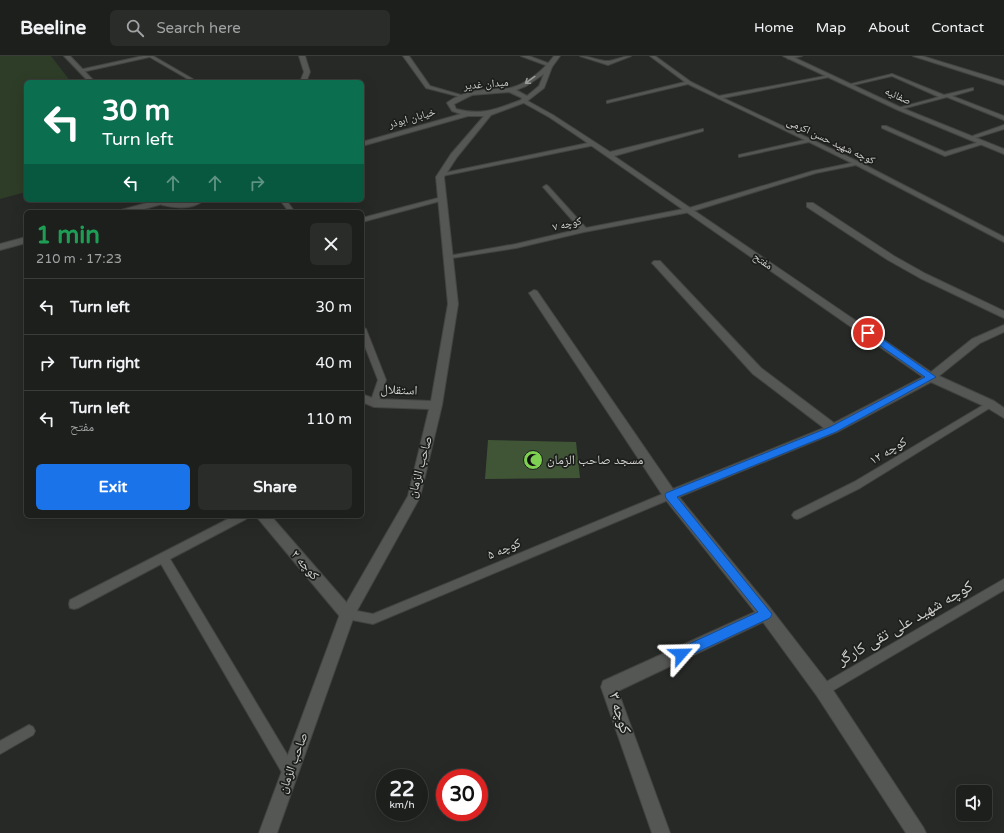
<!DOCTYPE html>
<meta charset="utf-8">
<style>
body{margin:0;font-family:"Varela Round","Noto Naskh Arabic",sans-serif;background:#2a2c29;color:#f1f3f6;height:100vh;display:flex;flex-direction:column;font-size:15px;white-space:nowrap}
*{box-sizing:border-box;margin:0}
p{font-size:13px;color:#a0a2a3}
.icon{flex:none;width:22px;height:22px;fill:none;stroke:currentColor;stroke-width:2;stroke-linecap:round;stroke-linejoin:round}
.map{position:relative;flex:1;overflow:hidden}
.details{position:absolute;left:24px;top:154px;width:340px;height:308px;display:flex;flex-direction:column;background:#1d1f1c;border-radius:6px;box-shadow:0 4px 16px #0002,0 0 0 1px #3b3d3b}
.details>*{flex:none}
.top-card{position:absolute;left:24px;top:24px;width:340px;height:122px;border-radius:6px;box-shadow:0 4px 16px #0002,0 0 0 1px #3b3d3b;background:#0b6e4f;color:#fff;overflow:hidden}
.fabs{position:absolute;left:956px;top:729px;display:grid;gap:8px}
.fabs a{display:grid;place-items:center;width:36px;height:36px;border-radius:6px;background:#1d1f1c;box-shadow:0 4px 16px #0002,0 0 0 1px #3b3d3b;font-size:20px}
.speed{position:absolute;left:376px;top:713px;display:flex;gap:8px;font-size:20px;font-weight:700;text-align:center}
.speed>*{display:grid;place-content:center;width:52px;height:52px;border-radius:50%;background:#1d1f1c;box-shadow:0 4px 16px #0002,0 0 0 1px #3b3d3b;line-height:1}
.speed small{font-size:10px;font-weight:400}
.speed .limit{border:6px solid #d22;background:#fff;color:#111}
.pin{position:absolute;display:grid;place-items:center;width:34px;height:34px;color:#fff;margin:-17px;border:2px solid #fff;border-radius:50%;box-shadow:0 1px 4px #0007}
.me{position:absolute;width:44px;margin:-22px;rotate:65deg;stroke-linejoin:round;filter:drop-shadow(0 0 3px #0008)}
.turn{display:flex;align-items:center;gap:14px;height:84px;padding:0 12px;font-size:18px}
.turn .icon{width:52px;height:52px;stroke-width:2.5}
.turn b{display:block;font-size:28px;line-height:34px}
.lanes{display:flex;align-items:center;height:38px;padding:0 12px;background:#0003;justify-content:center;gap:20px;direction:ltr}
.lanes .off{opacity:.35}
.round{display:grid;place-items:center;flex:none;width:42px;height:42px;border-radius:6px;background:#2a2c29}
.summary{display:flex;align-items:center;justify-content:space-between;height:68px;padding:0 12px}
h1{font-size:24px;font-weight:800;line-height:30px;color:#1e9e55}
.button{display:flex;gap:8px;margin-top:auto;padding:8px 12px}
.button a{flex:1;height:46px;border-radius:6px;background:#1a73e8;color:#fff;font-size:16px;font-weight:800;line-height:46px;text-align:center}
.button a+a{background:#2a2c29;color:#f1f3f6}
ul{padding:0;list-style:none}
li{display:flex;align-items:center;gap:12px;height:56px;padding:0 12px;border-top:1px solid #3b3d3b}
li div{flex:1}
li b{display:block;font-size:15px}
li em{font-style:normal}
header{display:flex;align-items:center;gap:24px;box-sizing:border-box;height:56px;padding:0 20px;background:#1d1f1c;border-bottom:1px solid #3b3d3b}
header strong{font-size:19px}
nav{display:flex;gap:22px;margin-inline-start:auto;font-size:14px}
.search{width:280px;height:36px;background:#2a2c29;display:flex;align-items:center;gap:10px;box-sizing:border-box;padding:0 14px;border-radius:6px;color:#a0a2a3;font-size:15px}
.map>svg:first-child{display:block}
.green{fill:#2e3d27}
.building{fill:#3f5535}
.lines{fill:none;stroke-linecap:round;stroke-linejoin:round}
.service-casing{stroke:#424441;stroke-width:2}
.minor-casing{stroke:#424441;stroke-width:2}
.tertiary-casing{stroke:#424441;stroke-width:2}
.service{fill:#555754;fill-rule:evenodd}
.minor{fill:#555754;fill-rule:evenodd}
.tertiary{fill:#555754;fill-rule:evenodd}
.oneway{stroke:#999b98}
.route{fill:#1a73e8;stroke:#114b97}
.labels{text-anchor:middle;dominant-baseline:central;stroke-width:3.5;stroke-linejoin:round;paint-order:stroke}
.far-street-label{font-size:11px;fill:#d1d2d0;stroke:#1d1f1c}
.street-label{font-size:13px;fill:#d1d2d0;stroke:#1d1f1c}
.poi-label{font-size:13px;fill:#d1d2d0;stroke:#1d1f1c;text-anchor:start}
.near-street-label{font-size:16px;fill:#d1d2d0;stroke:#1d1f1c}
</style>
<header>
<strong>Beeline</strong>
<div class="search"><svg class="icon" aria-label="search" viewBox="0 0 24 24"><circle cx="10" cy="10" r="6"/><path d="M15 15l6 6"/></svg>Search here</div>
<nav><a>Home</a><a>Map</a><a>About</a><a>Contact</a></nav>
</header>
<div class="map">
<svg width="1004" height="777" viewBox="0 0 1004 777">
<rect width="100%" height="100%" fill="#272926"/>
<polygon class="green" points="0,0 51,0 71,26 26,26 26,136 0,143"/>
<polygon class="building" points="488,384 576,386 580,422 485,423"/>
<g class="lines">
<defs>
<g id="service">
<polygon points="148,0 153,0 198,26 193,26"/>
<polygon points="650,0 655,0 691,26 719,40 831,19 829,21 723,42 859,106 1004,181 1004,186 856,109 816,117 690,156 584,176 516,192 446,203 445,202 448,200 516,188 580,173 544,132 543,131 546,129 548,130 586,172 689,152 813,115 852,107 809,86 739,101 739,99 805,84 688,28 607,47 607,45 685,26"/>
<polygon points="892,18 944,39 973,32 973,34 952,40 1004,60 1004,64 947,41 898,54 898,52 939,41 892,20 849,30 847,29"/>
<polygon points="1004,69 1004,73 972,83 967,82"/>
<polygon points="882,70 886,70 945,96 983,85 986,87 945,100 882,72"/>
<polygon points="593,86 596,88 595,89 442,120 439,118"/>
<polygon points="442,141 444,142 444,144 362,166 362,162"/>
<polygon points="280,144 286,144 295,156 289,156"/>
<polygon points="362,271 366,273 386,324 378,347 374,350 370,347 378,324 362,283"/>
<polygon points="990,345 993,346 994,348 993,350 860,432 800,462 797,463 794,462 792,459 794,456 854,426"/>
<polygon points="670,435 673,436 675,439 673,442 373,568 347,563 343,562 341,558 343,554 347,553 373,558"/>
<polygon points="234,460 248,460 246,463 170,503 294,710 295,715 294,720 289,721 284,720 161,508 78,552 74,553 70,552 69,548 70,544"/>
<polygon points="1004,523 1004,534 827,638 823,640 819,638 817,634 819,630"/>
<polygon points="29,669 33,671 35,675 33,679 0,698 0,685"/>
</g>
<g id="minor">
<polygon points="143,0 154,0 82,16 79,14"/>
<polygon points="299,0 305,0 310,16 306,26 300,26 304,16"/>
<polygon points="403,0 409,0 430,30 461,39 461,41 426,32"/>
<polygon points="521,0 529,0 553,9 548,10"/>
<path d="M580 0C589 0 602 6 609 5 617 4 623 0 631 0L608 9Z"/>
<polygon points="791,0 802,0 788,3 788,1"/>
<polygon points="522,44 526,44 553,59 610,96 703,73 703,75 614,100 931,316 972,283 1004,269 1004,276 980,287 939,320 994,345 1004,352 1004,362 986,351 931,326 837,376 679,441 771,553 829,628 923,771 926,777 906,777 817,640 763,566 618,635 670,777 652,777 601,631 603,625 755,556 665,443 529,237 534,234 537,235 673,433 824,372 753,318 654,209 652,207 654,205 660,205 761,312 834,367 923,321 579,81 549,61 522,46"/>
<polygon points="158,144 167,145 166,147 133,156 120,156 121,154"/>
<polygon points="807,147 813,147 894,200 926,218 1004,255 1004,262 920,222 888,204 807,151"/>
<polygon points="26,181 26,187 0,194 0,188"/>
<polygon points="256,460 271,460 352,553 354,558 352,563 347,565 342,563"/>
</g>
<g id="tertiary">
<polygon points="64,0 70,0 95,26 89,26"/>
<path d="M554 0H560L552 11 544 32 526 46 491 59 457 101 444 121 458 248 442 349 420 441 354 560 277 777H259L340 558 408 440 429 353 374 351 362 346V338L375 343 431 345 448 248 436 121 451 98 484 60H468L362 90V86L461 58 452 55 447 47 448 46C462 36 478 34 495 33 500 33 505 33 510 32 527 28 544 14 554 0ZM544 18 539 30 527 40 516 34 526 30ZM509 36 522 42 521 44C496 53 483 60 456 53L454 48 472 39Z"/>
<polygon points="783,0 791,0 902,52 1004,93 1004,98 898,54"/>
<polygon points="913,0 922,0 1004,25 1004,29"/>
<path d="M159 144 179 147 204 144C193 154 175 152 162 149Z"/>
</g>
</defs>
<use href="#service" class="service-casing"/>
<use href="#minor" class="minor-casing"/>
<use href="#tertiary" class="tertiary-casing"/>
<use href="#service" class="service"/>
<use href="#minor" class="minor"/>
<use href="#tertiary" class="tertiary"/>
</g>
<defs><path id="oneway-shaft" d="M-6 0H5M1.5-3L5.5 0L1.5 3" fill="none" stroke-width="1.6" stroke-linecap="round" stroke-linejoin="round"/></defs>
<use class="oneway" href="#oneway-shaft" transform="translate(530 24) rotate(144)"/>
<polygon class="route" points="865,275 871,275 936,321 836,376 677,441 772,558 770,562 685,602 681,603 676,602 675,598 676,594 758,556 666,442 665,439 666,437 830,371 925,321 865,279"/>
<defs>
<symbol id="mosque-disc" viewBox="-11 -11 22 22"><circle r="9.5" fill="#7ed053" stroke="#1d1f1c"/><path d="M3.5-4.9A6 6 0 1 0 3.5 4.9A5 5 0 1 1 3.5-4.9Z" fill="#111"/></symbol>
</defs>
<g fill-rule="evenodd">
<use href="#mosque-disc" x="522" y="393" width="22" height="22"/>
</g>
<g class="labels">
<g class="far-street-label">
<text transform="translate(486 28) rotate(-5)">میدان غدیر</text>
<text transform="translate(898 40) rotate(24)">صفائیه</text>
<text transform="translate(412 62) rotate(-16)">خیابان ابوذر</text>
<text transform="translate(831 85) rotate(25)">کوچه شهید حسن اکرمی</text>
<text transform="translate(567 168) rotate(-13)">کوچه ۷</text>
<text transform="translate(763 205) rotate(35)">مفتح</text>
</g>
<g class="street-label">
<text transform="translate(399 334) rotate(2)">استقلال</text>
<text transform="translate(888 395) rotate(-31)">کوچه ۱۲</text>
<text transform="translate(420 411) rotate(-75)">صاحب الزمان</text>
<text transform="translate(504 493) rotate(-23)">کوچه ۵</text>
<text transform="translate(305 509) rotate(49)">کوچه ۲</text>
<text transform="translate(293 707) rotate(-70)">صاحب الزمان</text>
</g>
<g class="poi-label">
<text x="547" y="404">مسجد صاحب الزمان</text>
</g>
<g class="near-street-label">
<text transform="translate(905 567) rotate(-30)">کوچه شهید علی تقی کارگر</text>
<text transform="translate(620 657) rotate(73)">کوچه ۳</text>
</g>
</g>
</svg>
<div class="fabs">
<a><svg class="icon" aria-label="sound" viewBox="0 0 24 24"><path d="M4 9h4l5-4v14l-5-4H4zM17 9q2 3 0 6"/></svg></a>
</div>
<div class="speed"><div>22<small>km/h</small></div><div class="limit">30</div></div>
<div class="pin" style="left:868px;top:277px;background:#d93025"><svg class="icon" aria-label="arrive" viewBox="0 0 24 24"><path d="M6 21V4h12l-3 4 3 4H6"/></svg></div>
<svg class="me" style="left:681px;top:598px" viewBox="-20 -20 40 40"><path d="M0-17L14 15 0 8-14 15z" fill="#1a73e8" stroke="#fff" stroke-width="4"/></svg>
<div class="top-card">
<div class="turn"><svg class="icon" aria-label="left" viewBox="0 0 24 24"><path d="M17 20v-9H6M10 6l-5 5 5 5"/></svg><div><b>30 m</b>Turn left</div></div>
<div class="lanes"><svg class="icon" aria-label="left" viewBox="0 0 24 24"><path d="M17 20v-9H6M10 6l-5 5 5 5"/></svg><svg class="icon off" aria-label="ahead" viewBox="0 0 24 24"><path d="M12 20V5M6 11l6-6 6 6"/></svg><svg class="icon off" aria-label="ahead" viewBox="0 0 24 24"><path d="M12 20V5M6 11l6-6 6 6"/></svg><svg class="icon off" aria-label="right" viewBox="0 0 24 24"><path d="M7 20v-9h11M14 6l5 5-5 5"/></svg></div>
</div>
<section class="details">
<div class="summary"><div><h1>1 min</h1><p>210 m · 17:23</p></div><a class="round"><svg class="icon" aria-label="close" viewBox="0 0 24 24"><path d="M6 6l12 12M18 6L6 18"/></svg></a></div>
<ul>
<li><svg class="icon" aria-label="left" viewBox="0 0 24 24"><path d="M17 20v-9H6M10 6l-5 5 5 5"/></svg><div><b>Turn left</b></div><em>30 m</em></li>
<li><svg class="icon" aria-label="right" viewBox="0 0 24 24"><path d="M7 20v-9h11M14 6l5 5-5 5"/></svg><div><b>Turn right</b></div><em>40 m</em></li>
<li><svg class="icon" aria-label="left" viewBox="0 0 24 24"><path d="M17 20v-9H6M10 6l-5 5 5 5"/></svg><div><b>Turn left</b><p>مفتح</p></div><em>110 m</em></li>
</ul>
<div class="button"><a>Exit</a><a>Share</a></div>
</section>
</div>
